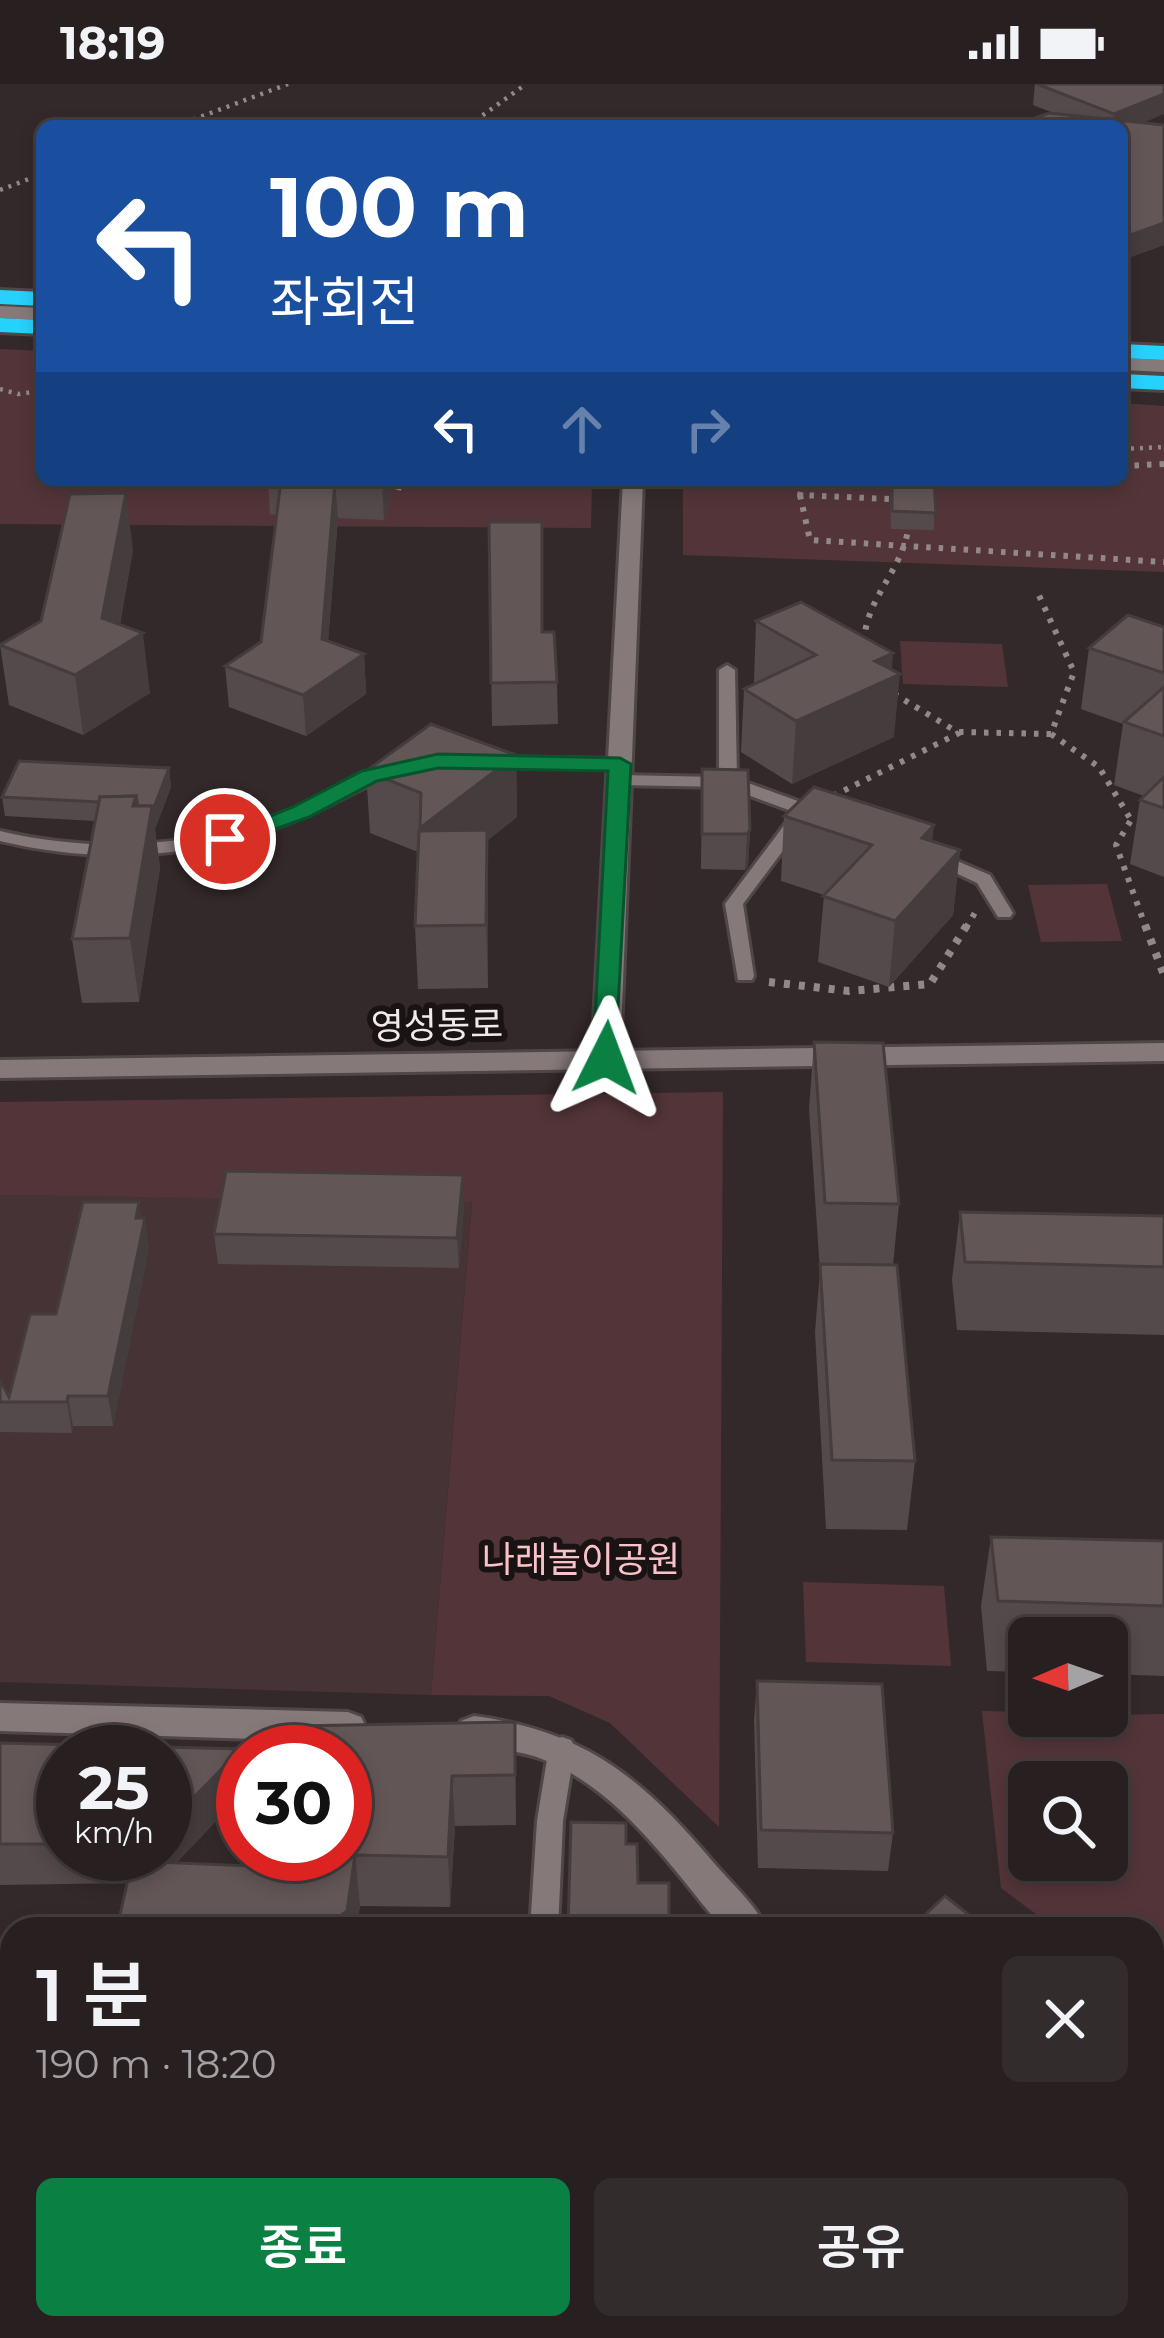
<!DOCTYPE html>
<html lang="ko">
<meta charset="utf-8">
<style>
body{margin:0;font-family:Montserrat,"Noto Sans KR",sans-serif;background:#332c2d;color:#f1f3f6;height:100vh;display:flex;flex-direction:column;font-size:45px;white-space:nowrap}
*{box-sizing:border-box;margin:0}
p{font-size:39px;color:#a4a2a5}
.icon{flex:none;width:66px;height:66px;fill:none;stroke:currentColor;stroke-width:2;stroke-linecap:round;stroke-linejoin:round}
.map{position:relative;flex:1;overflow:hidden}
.details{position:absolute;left:0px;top:1833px;width:1164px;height:423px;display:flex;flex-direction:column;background:#271f20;border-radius:36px 36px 0 0;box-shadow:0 6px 18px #0003,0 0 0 3px #433d3e}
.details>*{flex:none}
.top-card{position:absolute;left:36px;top:36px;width:1092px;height:366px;border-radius:18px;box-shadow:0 6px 18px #0003,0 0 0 3px #433d3e;background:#1a4fa0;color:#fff;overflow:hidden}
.needle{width:78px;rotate:268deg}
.fabs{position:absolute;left:1008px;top:1533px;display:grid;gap:24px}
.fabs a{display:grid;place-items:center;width:120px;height:120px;border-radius:18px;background:#271f20;box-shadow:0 6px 18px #0003,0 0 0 3px #433d3e;font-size:60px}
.speed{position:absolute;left:36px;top:1641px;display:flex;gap:24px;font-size:60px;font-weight:700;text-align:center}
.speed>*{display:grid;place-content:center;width:156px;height:156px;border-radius:50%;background:#271f20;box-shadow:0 6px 18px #0003,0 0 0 3px #433d3e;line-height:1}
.speed small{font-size:30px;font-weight:400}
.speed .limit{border:18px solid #d22;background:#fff;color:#111}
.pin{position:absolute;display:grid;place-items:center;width:102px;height:102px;color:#fff;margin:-51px;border:6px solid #fff;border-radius:50%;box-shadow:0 3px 12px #0007}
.me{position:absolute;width:132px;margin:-66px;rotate:3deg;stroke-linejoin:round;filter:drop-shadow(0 0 9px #0008)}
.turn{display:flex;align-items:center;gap:42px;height:252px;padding:0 36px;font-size:54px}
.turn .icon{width:156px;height:156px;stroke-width:2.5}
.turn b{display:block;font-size:84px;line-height:102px}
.lanes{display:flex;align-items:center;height:114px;padding:0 36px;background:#0003;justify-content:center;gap:60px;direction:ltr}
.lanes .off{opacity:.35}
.round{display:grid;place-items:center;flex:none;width:126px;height:126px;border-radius:18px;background:#332c2d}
.head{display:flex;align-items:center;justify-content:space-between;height:204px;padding:0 36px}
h1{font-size:72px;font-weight:600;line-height:90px}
.action{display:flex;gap:24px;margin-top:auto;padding:24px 36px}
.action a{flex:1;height:138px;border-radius:18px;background:#0b8043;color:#fff;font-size:48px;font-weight:600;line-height:138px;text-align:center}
.action a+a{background:#332c2d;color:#f1f3f6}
.status{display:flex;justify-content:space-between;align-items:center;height:84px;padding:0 60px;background:#271f20;direction:ltr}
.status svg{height:33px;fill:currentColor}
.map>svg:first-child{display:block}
.built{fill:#453335}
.green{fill:#533539;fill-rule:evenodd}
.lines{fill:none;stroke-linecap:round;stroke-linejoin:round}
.lane-casing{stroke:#4f4647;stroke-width:6}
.street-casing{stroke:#4f4647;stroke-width:6}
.secondary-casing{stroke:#4f4647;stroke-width:6}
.highway-casing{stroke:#4f4647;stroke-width:6}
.path-far2{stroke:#928889;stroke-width:4.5;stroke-dasharray:3 6;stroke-linecap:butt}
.path-far1{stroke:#928889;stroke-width:6;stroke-dasharray:4.5 8;stroke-linecap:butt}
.path{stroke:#928889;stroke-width:8;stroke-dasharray:6 9;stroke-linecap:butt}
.lane{fill:#86797a;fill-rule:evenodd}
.street{fill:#86797a;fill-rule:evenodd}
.secondary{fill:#86797a;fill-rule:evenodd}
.highway{fill:#26d1fc;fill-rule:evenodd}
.wall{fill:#554a4b;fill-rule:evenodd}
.shaded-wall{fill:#453c3d}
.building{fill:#635657;stroke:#453c3d;stroke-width:3}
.route{fill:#0b8043;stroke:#07532c;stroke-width:3}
.labels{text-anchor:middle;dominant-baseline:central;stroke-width:12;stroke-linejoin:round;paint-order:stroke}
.street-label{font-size:36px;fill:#f1e9ea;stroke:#191314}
.park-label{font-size:36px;fill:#f8c2c8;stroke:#191314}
</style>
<div class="status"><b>18:19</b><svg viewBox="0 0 49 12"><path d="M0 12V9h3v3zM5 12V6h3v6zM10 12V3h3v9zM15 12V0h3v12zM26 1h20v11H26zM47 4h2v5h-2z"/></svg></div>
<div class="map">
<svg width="1164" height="2254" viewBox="0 0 1164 2254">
<rect width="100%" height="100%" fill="#34292a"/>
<polygon class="built" points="0,1111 472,1117 431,1611 0,1598"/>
<g class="green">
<polygon points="0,265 42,267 42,396 592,396 591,444 0,440"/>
<polygon points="1122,319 1164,322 1164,488 683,471 683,396 1122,396"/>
<polygon points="900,557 1002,560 1008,603 903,600"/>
<polygon points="1107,800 1122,857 1041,858 1028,801"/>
<polygon points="723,1008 719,1743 610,1639 549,1612 431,1611 472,1118 0,1111 0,1018"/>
<polygon points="803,1498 944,1502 951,1582 806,1578"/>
<path d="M982 1627 1029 1628V1632L1164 1630V1912L1157 1920 1152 1916V1845H1056L1001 1804ZM1029 1698H1107V1776H1029Z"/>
</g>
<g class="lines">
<defs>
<g id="lane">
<polygon points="727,581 735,586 737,695 828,728 828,736 816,736 726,703 619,701 610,696 619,691 719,693 719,586"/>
<polygon points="488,673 619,675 628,680 619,685 482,682 479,678"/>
<path d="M392 682 398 683V691C365 700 337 719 306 732 208 774 103 782 0 757V747C98 770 196 764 290 726 325 712 355 691 392 682Z"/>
<polygon points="797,731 806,736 743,820 754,892 752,896 738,896 725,820 791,732"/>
<polygon points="936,768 990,791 1013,829 1010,833 998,833 977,799 930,777 930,769"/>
<polygon points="562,1653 571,1656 575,1663 563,1737 558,1845 530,1845 537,1737 549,1663 553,1656"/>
<polygon points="1164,1973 1164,2006 1152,2012 1152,1979"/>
<rect x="539" y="2244" width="30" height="10"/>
</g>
<g id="street">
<polygon points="623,396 643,396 620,974 606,983 592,974"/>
<polygon points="0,1619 348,1628 361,1633 366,1643 361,1653 348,1658 0,1647"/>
<path d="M474 1632C586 1647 643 1695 714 1779 732 1800 755 1820 767 1845H723C672 1784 619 1705 542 1675 516 1665 488 1666 461 1657L456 1647 461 1637Z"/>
<polygon points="1152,2223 1164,2228 1164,2254 1133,2254 1129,2244 1152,2244"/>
<polygon points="965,2244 1009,2244 1010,2254 966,2254"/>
</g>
<g id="secondary">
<polygon points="0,222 42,224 42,236 0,234"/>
<polygon points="1122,274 1164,276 1164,288 1122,286"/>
<polygon points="1164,959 1164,977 0,994 0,976"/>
</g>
<g id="highway">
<polygon points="0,206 42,208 42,222 0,220"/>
<polygon points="0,234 42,236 42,250 0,248"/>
<polygon points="1122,260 1164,262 1164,276 1122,274"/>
<polygon points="1122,290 1164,292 1164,306 1122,304"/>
</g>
</defs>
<use href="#lane" class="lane-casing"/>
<use href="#street" class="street-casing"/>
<use href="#secondary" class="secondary-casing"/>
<use href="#highway" class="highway-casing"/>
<g class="path-far2">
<polyline points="176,42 288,0"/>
<polyline points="468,42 526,0"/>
<polyline points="0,106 42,90"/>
<polyline points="0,305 18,310 42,307"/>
<polyline points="1122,365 1164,363"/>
</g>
<g class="path-far1">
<polyline points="1122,382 1164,380"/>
<polyline points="804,396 800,411 890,415"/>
<polyline points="398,406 401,396"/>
<polyline points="800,411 810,456 1164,478"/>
<path d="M864 558C866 514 901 488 908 446"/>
<polyline points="959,648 1051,650 1074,588 1036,505"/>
<polyline points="1051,650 1099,683 1131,736"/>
<polyline points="833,712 959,649 891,608"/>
<polyline points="1142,737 1131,736 1116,761 1146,844"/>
<polyline points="966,844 976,827"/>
</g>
<g class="path">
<polyline points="1145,841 1164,891"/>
<polyline points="769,898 849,907 930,900 967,841"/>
</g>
<use href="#lane" class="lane"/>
<use href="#street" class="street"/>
<use href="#secondary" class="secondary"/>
<use href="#highway" class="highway"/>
</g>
<g class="wall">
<polygon points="1035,0 1143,39 1164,161 1122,176 1122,42 1056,30 1033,21"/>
<polygon points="268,396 396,396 384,436 338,434 328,557 364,570 366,610 306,652 229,623 225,582 261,558 276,431 270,430"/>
<polygon points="890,396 934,396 934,446 891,445"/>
<polygon points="489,438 543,548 557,598 558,640 492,642"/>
<polygon points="133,466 120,540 150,609 83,651 9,621 0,561 41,537"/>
<polygon points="756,537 891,586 894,653 792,700 741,668 744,605 756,599 754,598"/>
<polygon points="1164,543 1164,793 1130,780 1140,716 1144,712 1114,701 1123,640 1081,625 1089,564"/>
<polygon points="516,671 517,733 488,756 488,904 418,905 415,842 418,768 370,749 366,687"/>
<polygon points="169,684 171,703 155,745 160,784 139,918 82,919 72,855 95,737 5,732 2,713"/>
<polygon points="702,685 750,746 748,782 745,786 701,785"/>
<polygon points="784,732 932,757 960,766 953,831 889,903 818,878 824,811 781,797"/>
<polygon points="814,958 899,1120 893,1181 915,1377 907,1446 826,1445 815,1248 820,1187 809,1025"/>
<polygon points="464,1121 459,1184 218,1180 214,1150"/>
<polygon points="960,1128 1164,1132 1164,1251 957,1246 952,1196"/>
<polygon points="142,1134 149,1164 113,1342 73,1342 72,1349 0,1348 0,1296 9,1313 56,1230"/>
<polygon points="991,1453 1164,1457 1164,1592 1107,1590 1107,1554 1029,1554 1029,1588 987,1587 981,1522"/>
<polygon points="757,1597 893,1749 888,1787 758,1784 754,1636"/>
<path d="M515 1638 516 1741 455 1742 450 1823 360 1822 356 1845H117L127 1799 0 1801V1659L241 1665 243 1709 176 1779 251 1782ZM63 1668 165 1770H63Z"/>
<polygon points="0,2042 12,2043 12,2196 0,2195"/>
</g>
<g class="shaded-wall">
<polygon points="1164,10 1164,30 1122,48 1113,42 1114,30"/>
<polygon points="1164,139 1164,161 1122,176 1122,154"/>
<polygon points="335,396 338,434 325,595 322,555"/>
<polygon points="383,396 396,396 384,436 382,398"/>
<polygon points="126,409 133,466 115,566 143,549 150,609 83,651 75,591 102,534"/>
<polygon points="893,569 891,595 900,590 894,653 792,700 796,637 875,577"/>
<polygon points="364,570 366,610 306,652 303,611"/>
<polygon points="516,671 517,733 488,756 488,904 486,841 422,807 420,744"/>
<polygon points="169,684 171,703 155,745 160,784 139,918 130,854 133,722 136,712 152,722"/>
<polygon points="934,741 928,801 960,766 953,831 889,903 895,837 922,754"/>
<polygon points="750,746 748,782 745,786 747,750"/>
<polygon points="463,1091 464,1121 459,1184 457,1154"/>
<polygon points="139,1118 143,1144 145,1134 149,1164 113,1342 108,1312"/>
<polygon points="68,1312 73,1342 72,1349 67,1318"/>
<polygon points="241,1665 243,1709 158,1798 153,1770 165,1770 165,1743"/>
<polygon points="452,1692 455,1742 450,1823 448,1773"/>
<polygon points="355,1771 360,1822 356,1845 323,1845"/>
<polygon points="316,2244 332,2244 331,2254 315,2254"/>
</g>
<g class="building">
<polygon points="1037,0 1164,0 1164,10 1114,30"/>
<polygon points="1049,29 1164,41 1164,139 1122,154 1122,42 1011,42"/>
<polygon points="281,396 335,396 322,555 364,570 303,611 225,582 261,558"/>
<polygon points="892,396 934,396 936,429 892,427"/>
<polygon points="126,409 102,534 143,549 75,591 0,561 41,537 70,410"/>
<polygon points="489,438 542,438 542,548 554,548 557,598 491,599"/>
<polygon points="801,518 893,569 875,577 900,590 796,637 744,605 816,571 756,537"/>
<polygon points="1128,531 1164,543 1164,589 1089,564"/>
<polygon points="1164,603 1164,652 1124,638"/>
<polygon points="431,640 516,671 420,744 421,709 366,687"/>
<polygon points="19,677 169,684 153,726 152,722 138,722 136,712 100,713 99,718 2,713"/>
<polygon points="702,685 748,686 750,746 747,750 702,750"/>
<polygon points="1164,693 1164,724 1140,716"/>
<polygon points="814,703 934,741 922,754 960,766 895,837 823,812 872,761 784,732"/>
<polygon points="136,712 133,722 152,722 130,854 72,855 100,713"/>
<polygon points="487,746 486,841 415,842 419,747"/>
<polygon points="814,958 883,959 899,1120 825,1119"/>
<polygon points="226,1087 463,1091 457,1154 214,1150"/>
<polygon points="83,1118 139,1118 136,1134 145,1134 108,1312 68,1312 67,1318 0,1318 0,1296 9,1313 30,1230 56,1230"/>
<polygon points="960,1128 1164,1132 1164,1183 965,1178"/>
<polygon points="820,1180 897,1181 915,1377 832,1376"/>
<polygon points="991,1453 1164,1457 1164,1522 998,1517"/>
<polygon points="757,1597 882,1600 893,1749 761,1746"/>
<polygon points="515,1638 515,1691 452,1692 448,1773 355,1771 347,1827 323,1845 117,1845 132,1777 251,1782 252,1770 345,1770 345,1668 295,1668 297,1642"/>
<polygon points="0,1659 241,1665 165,1743 165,1668 63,1668 63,1760 0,1760"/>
<polygon points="571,1738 626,1739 626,1760 637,1760 638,1799 669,1799 669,1845 568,1845"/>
<polygon points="945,1812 987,1845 910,1845"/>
<polygon points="0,2042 12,2043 12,2133 0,2133"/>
<polygon points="199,2244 316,2244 315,2254 197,2254"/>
<polygon points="883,2244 940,2244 941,2254 884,2254"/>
<polygon points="1093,2244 1105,2244 1117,2254 1084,2254"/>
</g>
<polygon class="route" points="438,670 620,674 631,680 615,980 597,980 593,974 608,687 438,684 377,697 309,733 233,760 225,762 214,755 293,723 362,687"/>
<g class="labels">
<g class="street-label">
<text transform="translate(437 941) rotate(-1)">영성동로</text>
</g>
<g class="park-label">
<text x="581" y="1475">나래놀이공원</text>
</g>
</g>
</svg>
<div class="fabs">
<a><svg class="needle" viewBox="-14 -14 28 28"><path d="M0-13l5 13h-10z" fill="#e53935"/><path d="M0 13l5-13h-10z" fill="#a4a2a5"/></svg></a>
<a><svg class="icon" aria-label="search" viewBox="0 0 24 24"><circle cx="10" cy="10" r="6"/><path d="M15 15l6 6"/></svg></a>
</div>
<div class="speed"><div>25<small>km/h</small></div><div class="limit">30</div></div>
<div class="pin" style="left:225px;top:755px;background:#d93025"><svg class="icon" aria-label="arrive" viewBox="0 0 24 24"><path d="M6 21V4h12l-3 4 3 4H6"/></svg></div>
<svg class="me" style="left:606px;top:974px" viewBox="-20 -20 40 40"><path d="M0-17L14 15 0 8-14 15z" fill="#0b8043" stroke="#fff" stroke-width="4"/></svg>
<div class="top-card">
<div class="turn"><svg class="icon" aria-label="left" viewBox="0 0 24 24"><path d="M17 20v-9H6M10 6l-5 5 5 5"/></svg><div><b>100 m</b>좌회전</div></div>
<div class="lanes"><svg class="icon" aria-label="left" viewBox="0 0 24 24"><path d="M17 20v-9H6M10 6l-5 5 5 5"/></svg><svg class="icon off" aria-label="ahead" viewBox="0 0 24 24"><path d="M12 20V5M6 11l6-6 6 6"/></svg><svg class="icon off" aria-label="right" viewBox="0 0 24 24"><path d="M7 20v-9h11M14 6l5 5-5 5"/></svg></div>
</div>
<section class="details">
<div class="head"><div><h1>1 분</h1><p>190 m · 18:20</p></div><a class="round"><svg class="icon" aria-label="close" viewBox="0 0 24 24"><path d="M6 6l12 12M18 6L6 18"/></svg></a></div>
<div class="action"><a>종료</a><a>공유</a></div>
</section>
</div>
